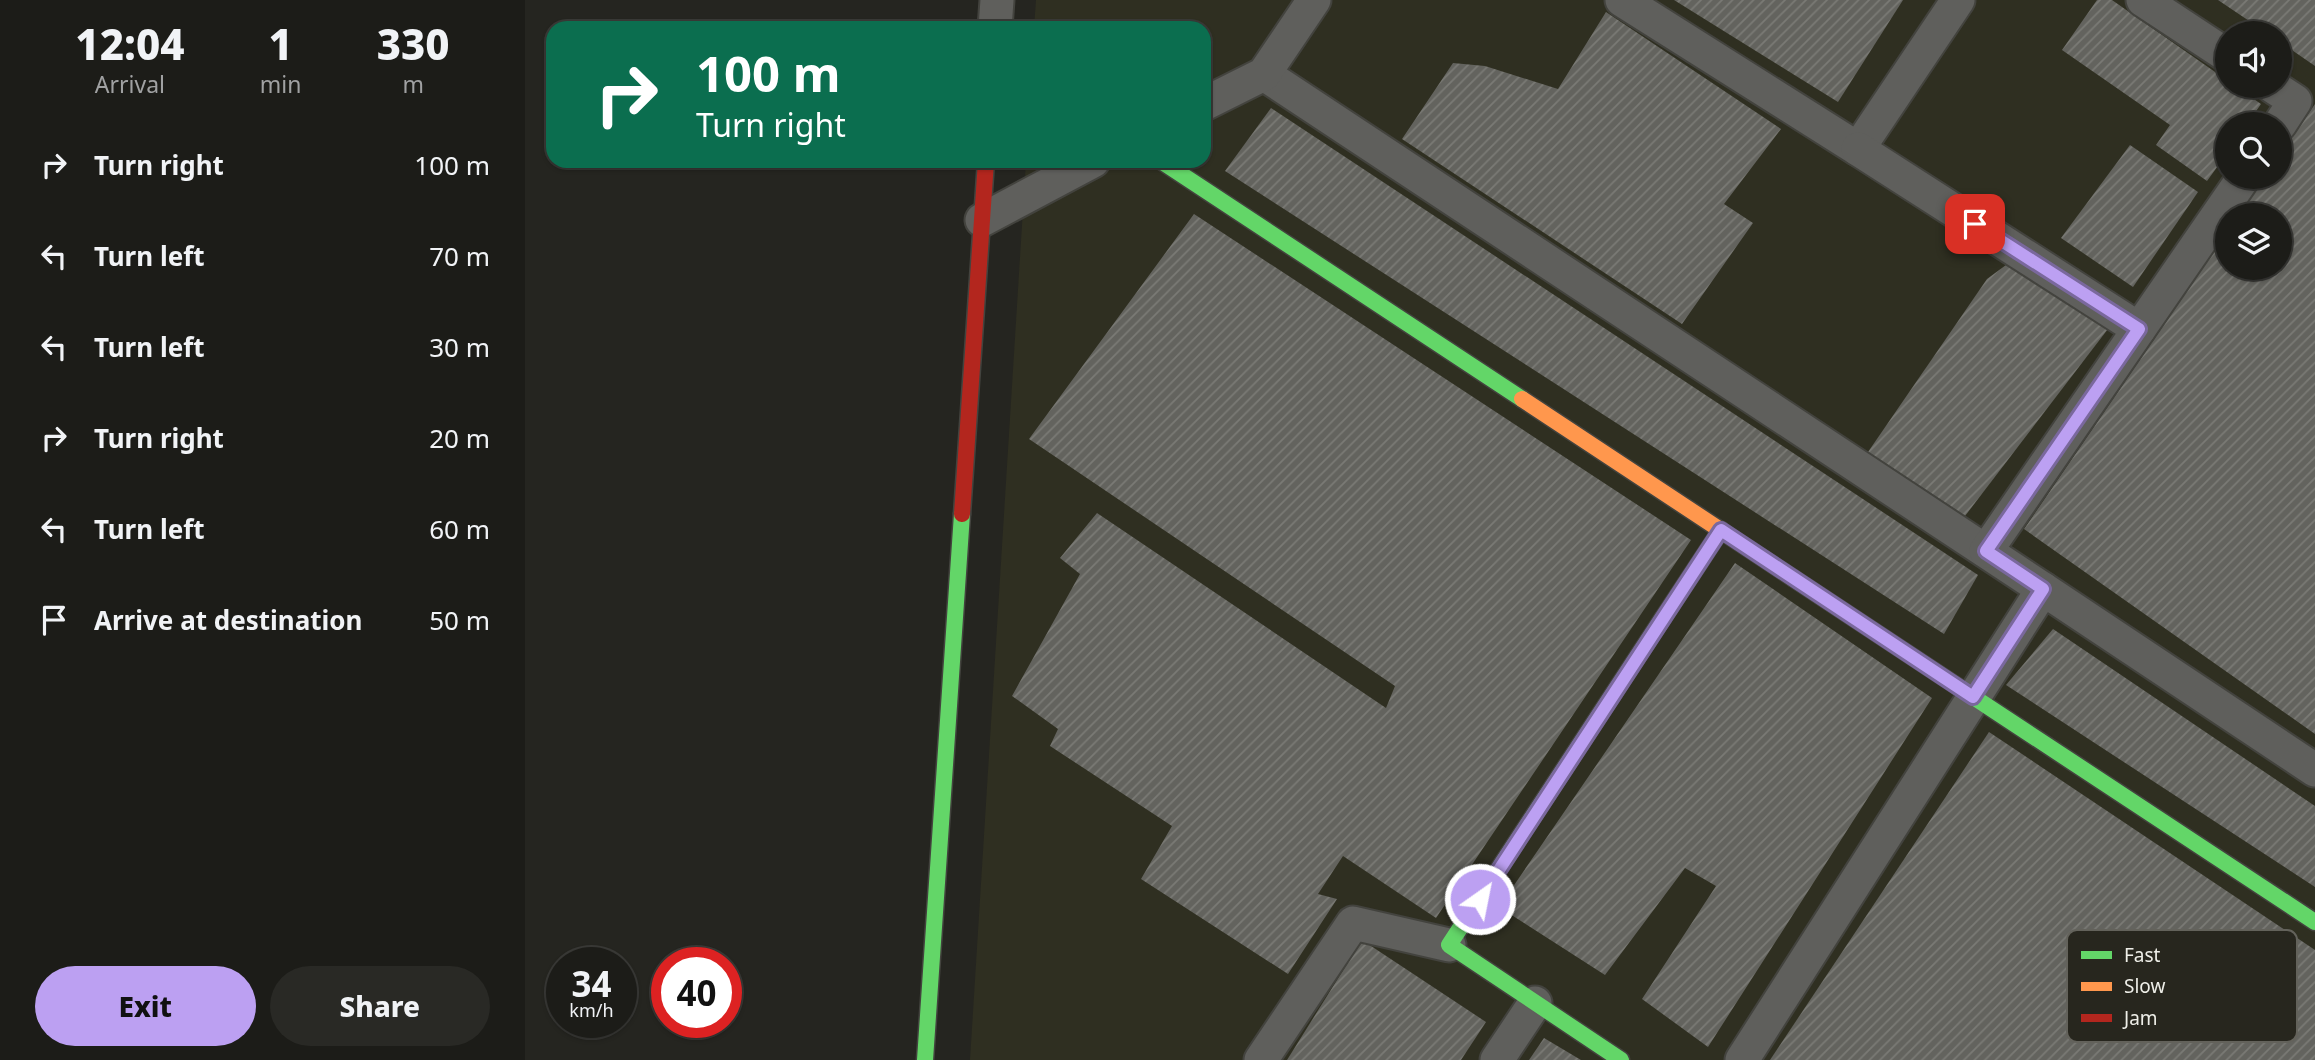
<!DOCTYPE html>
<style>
body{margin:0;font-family:"Noto Sans",sans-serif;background:#292925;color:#f1f3f6;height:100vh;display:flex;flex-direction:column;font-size:26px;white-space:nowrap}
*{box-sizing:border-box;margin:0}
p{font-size:23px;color:#a0a1a2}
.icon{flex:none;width:38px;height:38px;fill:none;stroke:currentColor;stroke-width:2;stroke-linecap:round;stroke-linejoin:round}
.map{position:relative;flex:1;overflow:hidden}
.drawer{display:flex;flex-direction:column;background:#1c1c18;width:525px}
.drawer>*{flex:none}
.banner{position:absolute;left:21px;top:21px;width:665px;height:147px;border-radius:21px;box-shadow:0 2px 5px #0004,0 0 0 2px #3a3a37;background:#0b6e4f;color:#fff;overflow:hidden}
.fabs{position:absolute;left:1690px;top:21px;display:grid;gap:14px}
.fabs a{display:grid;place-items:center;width:77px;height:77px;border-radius:50%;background:#1c1c18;box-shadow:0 2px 5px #0004,0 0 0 2px #3a3a37;font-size:35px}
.speed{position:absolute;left:21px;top:947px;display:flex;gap:14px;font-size:35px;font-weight:700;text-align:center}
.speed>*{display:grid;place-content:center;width:91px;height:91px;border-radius:50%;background:#1c1c18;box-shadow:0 2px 5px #0004,0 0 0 2px #3a3a37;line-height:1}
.speed small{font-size:18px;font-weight:400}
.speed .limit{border:10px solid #d22;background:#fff;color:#111}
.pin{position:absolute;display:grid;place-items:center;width:60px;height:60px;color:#fff;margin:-30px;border-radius:14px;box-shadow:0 4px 10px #0006}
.me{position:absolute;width:77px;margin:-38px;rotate:33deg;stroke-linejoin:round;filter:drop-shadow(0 0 5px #0008)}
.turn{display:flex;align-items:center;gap:24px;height:147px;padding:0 35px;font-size:32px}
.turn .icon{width:91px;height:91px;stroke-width:2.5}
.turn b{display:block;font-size:49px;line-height:60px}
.eta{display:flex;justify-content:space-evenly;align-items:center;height:119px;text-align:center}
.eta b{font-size:42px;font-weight:800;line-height:49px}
.primary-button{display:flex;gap:14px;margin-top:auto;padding:14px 35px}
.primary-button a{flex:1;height:80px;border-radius:42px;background:#bca0f2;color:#111;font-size:28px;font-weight:800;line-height:80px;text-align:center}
.primary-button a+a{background:#292925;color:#f1f3f6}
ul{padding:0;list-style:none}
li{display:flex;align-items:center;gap:21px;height:91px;padding:0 35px}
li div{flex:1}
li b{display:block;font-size:26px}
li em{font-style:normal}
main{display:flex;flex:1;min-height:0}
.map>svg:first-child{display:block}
.built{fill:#2f2f21;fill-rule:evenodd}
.building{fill:url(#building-hatch)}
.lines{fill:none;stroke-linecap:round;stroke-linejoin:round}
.street-casing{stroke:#43433e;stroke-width:37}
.fast-casing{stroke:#43433e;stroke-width:19}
.slow-casing{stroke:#43433e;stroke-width:19}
.jam-casing{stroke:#43433e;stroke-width:19}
.street{stroke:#5f5f5c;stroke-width:33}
.fast{stroke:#63d668;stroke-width:16}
.slow{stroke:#ff974d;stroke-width:16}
.jam{stroke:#b3261e;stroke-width:16}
.route-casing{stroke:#7a689d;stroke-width:18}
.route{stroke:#bca0f2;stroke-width:12}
.key{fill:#27261e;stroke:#63625b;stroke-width:2}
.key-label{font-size:19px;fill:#eeeee8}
</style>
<main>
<section class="drawer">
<div class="eta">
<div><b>12:04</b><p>Arrival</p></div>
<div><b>1</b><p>min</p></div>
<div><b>330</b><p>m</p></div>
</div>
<ul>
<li><svg class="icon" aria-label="right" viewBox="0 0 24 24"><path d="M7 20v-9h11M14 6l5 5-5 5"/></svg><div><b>Turn right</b></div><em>100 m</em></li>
<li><svg class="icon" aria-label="left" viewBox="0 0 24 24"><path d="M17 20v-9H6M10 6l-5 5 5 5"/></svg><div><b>Turn left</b></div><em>70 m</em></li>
<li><svg class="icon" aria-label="left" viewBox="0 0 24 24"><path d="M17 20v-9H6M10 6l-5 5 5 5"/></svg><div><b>Turn left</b></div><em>30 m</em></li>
<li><svg class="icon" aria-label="right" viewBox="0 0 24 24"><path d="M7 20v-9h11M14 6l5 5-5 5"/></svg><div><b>Turn right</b></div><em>20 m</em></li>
<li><svg class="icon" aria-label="left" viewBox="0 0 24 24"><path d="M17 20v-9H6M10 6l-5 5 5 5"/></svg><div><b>Turn left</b></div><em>60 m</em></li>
<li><svg class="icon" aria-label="arrive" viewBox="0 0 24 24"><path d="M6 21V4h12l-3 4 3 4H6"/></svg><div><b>Arrive at destination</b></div><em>50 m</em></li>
</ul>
<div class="primary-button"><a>Exit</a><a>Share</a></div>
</section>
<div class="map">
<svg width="1790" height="1060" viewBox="0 0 1790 1060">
<defs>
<pattern id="building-hatch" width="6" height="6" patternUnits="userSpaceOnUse" patternTransform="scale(1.75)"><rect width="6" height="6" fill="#63635e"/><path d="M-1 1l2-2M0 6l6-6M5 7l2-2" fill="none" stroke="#7a7a75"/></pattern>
</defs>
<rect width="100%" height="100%" fill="#252520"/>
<path class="built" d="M511 0H1790V1060H445L501 161H679V28H509ZM1703 33H1755V86H1703ZM1703 124H1755V177H1703ZM1703 215H1755V268H1703Z"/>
<g class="building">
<polygon points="1149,0 1378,0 1313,102"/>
<polygon points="1572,0 1587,0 1703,81 1703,86 1710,86 1736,104 1722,124 1703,124 1703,152 1682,181 1631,145 1645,125 1537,50"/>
<polygon points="1693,0 1790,0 1790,66 1755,42 1755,33 1742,33"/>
<polygon points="1081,12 1256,129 1199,204 1228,223 1157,324 877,139 928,63 960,66 1033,89"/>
<polygon points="1790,104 1790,734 1499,529 1703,231 1703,268 1755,268 1755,215 1714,215 1740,177 1755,177 1755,155"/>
<polygon points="746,108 1453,575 1419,634 700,171"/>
<polygon points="1605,145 1673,192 1608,287 1536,238"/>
<polygon points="669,214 1166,540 911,918 818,856 793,894 812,899 763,974 616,879 647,826 525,746 533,729 487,696 555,574 535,558 572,513 861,708 870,686 504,439"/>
<polygon points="1481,265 1586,325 1440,516 1343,452 1462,279"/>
<polygon points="1210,563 1407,698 1183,1047 1117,999 1191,886 1160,868 1080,975 974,907"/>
<polygon points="1528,629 1790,806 1790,887 1481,685"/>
<polygon points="1464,732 1790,950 1790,1060 1245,1060"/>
<polygon points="837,940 961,1022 936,1060 762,1060"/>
<polygon points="1019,1038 1056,1060 1004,1060"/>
</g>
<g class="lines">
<defs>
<g id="street">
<polyline points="1097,0 1333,149 1433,0"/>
<polyline points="1618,0 1703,56"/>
<polyline points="470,28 472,0"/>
<polyline points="739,74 1518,589"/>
<polyline points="1747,86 1770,101 1755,124"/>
<polyline points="679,104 739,74 789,0"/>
<polyline points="1333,149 1614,329"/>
<polyline points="457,220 568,161"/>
<polyline points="1461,551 1719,177"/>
<polyline points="736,1060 828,923 924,945"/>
<polyline points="972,1060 1010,1003"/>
<polyline points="1217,1060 1518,589 1790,770"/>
</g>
<g id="fast">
<polyline points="636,161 997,399"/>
<polyline points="1268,578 1790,922"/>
<polyline points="400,1060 437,514"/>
<polyline points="1096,1060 924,945 1138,618"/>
</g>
<polyline id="slow" points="997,399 1268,578"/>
<g id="jam">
<polyline points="437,514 461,161"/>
<polyline points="1138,618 1196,530"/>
</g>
</defs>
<use href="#street" class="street-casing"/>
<use href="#fast" class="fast-casing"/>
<use href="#slow" class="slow-casing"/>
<use href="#jam" class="jam-casing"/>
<use href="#street" class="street"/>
<use href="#fast" class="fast"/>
<use href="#slow" class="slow"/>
<use href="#jam" class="jam"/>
</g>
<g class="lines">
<defs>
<polyline id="route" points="955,899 1196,530 1448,697 1518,589 1461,551 1614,329 1450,224"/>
</defs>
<use href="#route" class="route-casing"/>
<use href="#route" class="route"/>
</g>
<rect x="1542" y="930" width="230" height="112" rx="10" class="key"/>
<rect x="1556" y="951" width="31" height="8" fill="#63d668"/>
<rect x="1556" y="982" width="31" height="9" fill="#ff974d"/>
<rect x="1556" y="1014" width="31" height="8" fill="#b3261e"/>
<g class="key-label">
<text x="1599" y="962">Fast</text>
<text x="1599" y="993">Slow</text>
<text x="1599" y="1025">Jam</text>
</g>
</svg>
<div class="fabs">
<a><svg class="icon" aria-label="sound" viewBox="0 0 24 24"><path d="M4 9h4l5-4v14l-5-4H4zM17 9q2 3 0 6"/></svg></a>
<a><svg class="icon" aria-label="search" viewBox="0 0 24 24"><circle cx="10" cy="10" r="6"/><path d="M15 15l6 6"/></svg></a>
<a><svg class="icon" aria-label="layers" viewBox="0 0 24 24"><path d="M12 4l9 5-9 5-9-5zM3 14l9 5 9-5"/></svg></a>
</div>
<div class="speed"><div>34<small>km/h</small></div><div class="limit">40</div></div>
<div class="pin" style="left:1450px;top:224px;background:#d93025"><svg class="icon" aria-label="arrive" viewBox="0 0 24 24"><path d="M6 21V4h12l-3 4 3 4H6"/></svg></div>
<svg class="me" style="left:955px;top:899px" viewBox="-20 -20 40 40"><circle r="17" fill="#bca0f2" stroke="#fff" stroke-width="3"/><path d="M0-11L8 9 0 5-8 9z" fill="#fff"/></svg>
<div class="banner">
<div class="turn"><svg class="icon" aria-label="right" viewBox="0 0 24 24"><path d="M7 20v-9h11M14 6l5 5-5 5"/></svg><div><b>100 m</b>Turn right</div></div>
</div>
</div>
</main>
